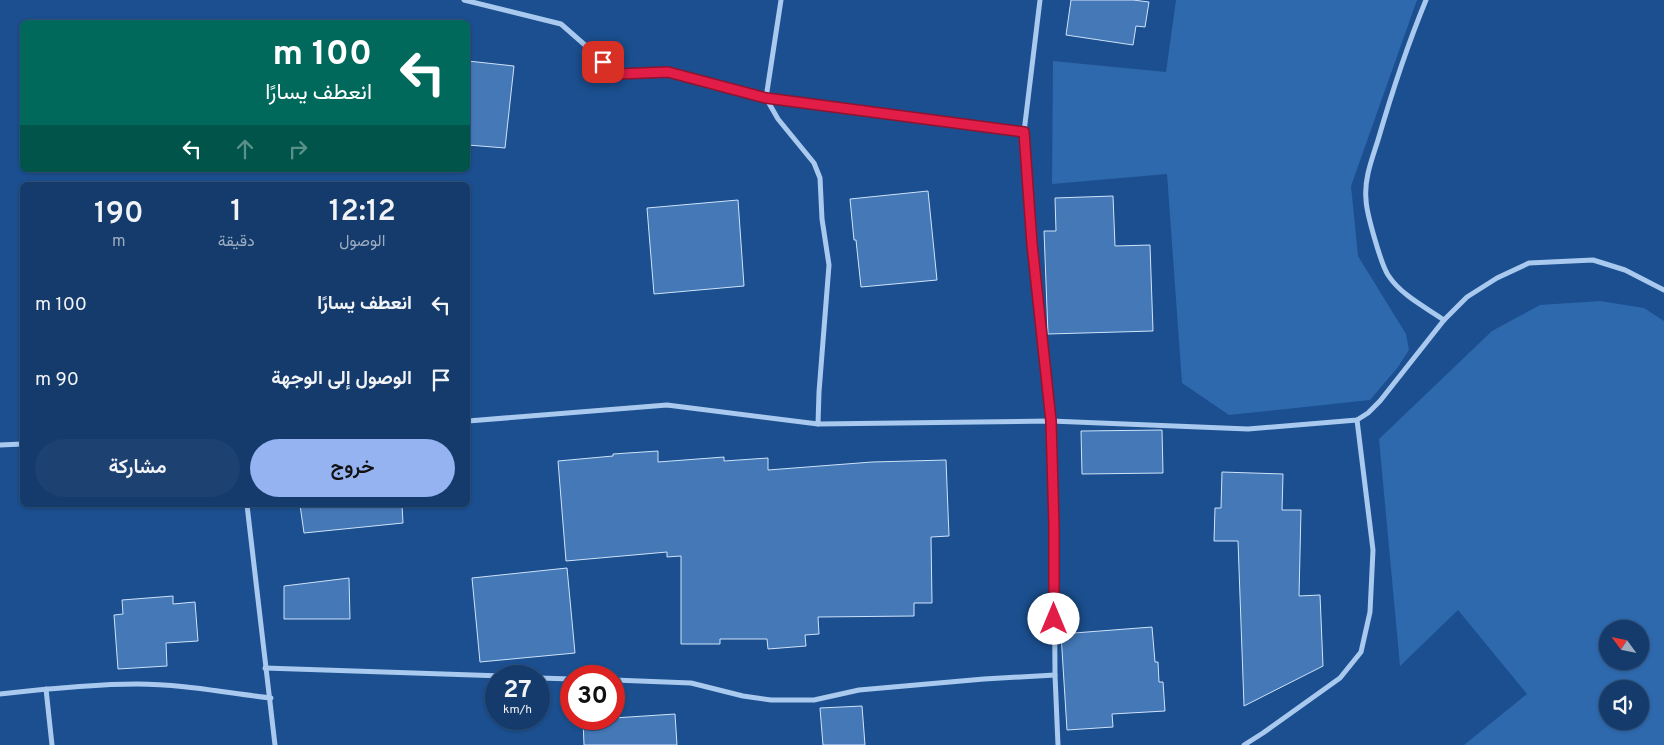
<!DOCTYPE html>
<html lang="ar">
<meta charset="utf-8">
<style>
body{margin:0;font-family:Overpass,Vazirmatn,sans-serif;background:#1d4271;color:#f1f3f6;direction:rtl;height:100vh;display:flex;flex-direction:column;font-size:19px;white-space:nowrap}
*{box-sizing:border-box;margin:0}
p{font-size:16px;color:#9dadc1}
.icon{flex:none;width:28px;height:28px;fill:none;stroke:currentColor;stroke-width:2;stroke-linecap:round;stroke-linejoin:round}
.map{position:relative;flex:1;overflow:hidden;direction:ltr}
.panel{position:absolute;left:20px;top:182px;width:450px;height:325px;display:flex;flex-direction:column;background:#143b6b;border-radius:8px;box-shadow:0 1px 4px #0004,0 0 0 1px #33557e;direction:rtl}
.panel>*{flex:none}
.banner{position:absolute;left:20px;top:20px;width:450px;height:152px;border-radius:8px;box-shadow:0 1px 4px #0004,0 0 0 1px #33557e;direction:rtl;background:#00695c;color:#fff;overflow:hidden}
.needle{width:32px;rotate:303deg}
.buttons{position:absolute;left:1599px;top:620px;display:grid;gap:10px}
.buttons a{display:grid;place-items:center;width:50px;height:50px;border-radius:50%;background:#143b6b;box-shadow:0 1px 4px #0004,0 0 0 1px #33557e;font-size:25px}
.speed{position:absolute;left:485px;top:665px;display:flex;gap:10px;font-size:25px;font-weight:700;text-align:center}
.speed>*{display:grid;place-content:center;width:65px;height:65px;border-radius:50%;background:#143b6b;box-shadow:0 1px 4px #0004,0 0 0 1px #33557e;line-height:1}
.speed small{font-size:12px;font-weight:400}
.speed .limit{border:8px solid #d22;background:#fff;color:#111}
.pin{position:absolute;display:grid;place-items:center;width:42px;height:42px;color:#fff;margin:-21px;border-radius:10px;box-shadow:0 2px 8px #0006}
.me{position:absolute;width:55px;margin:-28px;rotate:0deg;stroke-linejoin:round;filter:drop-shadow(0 0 4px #0008)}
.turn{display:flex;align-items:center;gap:18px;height:105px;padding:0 15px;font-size:22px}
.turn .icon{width:65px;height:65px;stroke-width:2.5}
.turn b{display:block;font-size:35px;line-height:42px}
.lanes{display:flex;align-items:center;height:48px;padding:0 15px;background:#0003;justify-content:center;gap:25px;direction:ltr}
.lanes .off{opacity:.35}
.eta{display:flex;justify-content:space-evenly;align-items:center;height:85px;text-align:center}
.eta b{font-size:30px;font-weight:600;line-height:35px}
.primary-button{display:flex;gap:10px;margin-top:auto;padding:10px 15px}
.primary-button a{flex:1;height:58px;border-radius:30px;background:#95b2f1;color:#111;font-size:20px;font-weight:600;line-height:58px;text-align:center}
.primary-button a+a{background:#1d4271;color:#f1f3f6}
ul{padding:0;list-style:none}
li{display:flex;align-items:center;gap:15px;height:75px;padding:0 15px}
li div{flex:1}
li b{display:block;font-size:19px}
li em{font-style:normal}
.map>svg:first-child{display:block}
.green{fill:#2e69ad;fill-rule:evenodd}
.building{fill:#4478b7;stroke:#cfe3fa}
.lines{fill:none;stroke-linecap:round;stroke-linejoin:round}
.minor{stroke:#a9c9ee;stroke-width:5}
.route-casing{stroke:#92132f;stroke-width:12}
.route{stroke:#e11d48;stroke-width:9}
</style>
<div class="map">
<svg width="1664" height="745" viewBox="0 0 1664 745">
<rect width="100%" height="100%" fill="#1b4f8f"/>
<g class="green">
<polygon points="1176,0 1417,0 1351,186 1358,256 1406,334 1409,350 1398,367 1370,400 1229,415 1182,383 1167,174 1052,184 1053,61 1166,72"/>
<path d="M1600 301 1644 308 1664 321V745H1464L1527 694 1458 610 1400 666 1379 439 1492 331 1540 305ZM1608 629H1640V661H1608ZM1608 689H1640V721H1608Z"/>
</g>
<g class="building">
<polygon points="1071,0 1133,0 1149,2 1145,27 1136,26 1133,45 1066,35"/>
<polygon points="468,61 514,66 505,148 468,145"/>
<polygon points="928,191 937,280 861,287 856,240 854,240 850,199"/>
<polygon points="1113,196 1115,246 1150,245 1153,331 1048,334 1044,231 1056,231 1055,198"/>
<polygon points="738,200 744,286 654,294 647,208"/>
<polygon points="1162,430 1163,473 1082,474 1081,431"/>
<polygon points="658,451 658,462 724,457 724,461 768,458 768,470 872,462 946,460 949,536 931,537 932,603 914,603 914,616 818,617 819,634 805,635 806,646 768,649 767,639 720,639 720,644 681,644 681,556 667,557 667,552 566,561 558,461 613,456 613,454"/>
<polygon points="1222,472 1283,474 1282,510 1301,510 1299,596 1320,595 1323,666 1244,706 1238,541 1214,541 1215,508 1221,508"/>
<polygon points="300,505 402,505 403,523 304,533"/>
<polygon points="567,568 575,653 480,662 472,578"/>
<polygon points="349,578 350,619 284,619 284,586"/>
<polygon points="173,596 173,604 195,602 198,641 166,643 167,666 118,669 114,615 123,614 122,600"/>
<polygon points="1152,627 1155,662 1158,662 1159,682 1163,682 1165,711 1112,714 1113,727 1067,730 1061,634"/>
<polygon points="862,706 865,745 823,745 820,708"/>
<polygon points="675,714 677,745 584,745 583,720"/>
</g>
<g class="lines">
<g class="minor">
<polyline points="464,0 561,24 618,74 667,72 766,98 1024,132"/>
<polyline points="781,0 766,98 778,119 814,163 820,178 822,219 829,265 819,392 818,424"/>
<polyline points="1040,0 1024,132 1032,244 1051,421 1054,526 1055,675 1058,745"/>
<path d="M1426 0C1407 46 1392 92 1378 140 1372 159 1364 179 1366 199 1366 212 1381 264 1388 275 1401 295 1425 307 1444 320"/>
<polyline points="468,421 667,405 818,424 1051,421 1248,429 1357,420 1368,413 1380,401 1444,320 1467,297 1497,278 1529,263 1593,260 1625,270 1664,290"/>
<polyline points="0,445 22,444"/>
<polyline points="247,505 275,745"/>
<polyline points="265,668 503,676"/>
<polyline points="539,678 571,679"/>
<polyline points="614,680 691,683 743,696 771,700 814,700 859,690 984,679 1055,675"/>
<polyline points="46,689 52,745"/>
<path d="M0 694C45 689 92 684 137 684 182 684 227 693 271 698"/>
<polyline points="1244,745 1263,733 1340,678 1361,652 1370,612 1373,550 1357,420"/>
</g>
</g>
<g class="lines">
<defs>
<polyline id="route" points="603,62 618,74 668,72 766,98 1024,132 1032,244 1051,421 1054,526 1054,619"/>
</defs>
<use href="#route" class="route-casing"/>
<use href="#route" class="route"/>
</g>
</svg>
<div class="buttons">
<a><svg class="needle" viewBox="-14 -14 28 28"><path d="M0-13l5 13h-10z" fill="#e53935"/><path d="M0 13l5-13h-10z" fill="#9dadc1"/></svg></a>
<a><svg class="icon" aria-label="sound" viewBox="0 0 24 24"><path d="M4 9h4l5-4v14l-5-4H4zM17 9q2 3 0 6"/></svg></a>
</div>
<div class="speed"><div>27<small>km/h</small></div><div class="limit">30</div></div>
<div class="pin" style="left:603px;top:62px;background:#d93025"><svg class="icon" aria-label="arrive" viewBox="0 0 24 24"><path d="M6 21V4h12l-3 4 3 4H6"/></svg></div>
<svg class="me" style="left:1054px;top:619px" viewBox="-20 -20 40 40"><circle r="19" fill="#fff"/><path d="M0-13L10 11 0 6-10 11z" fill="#e11d48"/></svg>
<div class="banner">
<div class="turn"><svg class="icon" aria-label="left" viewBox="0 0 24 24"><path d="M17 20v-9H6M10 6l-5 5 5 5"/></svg><div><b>100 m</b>انعطف يسارًا</div></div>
<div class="lanes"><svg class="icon" aria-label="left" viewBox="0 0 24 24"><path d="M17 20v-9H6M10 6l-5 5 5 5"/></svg><svg class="icon off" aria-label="ahead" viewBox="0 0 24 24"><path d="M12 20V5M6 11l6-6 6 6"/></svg><svg class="icon off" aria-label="right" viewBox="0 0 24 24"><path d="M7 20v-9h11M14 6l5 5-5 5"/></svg></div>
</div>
<section class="panel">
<div class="eta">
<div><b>12:12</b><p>الوصول</p></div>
<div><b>1</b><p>دقيقة</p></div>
<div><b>190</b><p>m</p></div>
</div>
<ul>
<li><svg class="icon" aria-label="left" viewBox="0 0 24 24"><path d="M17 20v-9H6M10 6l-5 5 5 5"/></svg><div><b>انعطف يسارًا</b></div><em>100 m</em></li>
<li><svg class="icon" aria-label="arrive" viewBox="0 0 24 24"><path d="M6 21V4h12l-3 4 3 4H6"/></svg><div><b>الوصول إلى الوجهة</b></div><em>90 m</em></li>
</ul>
<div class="primary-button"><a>خروج</a><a>مشاركة</a></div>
</section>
</div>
